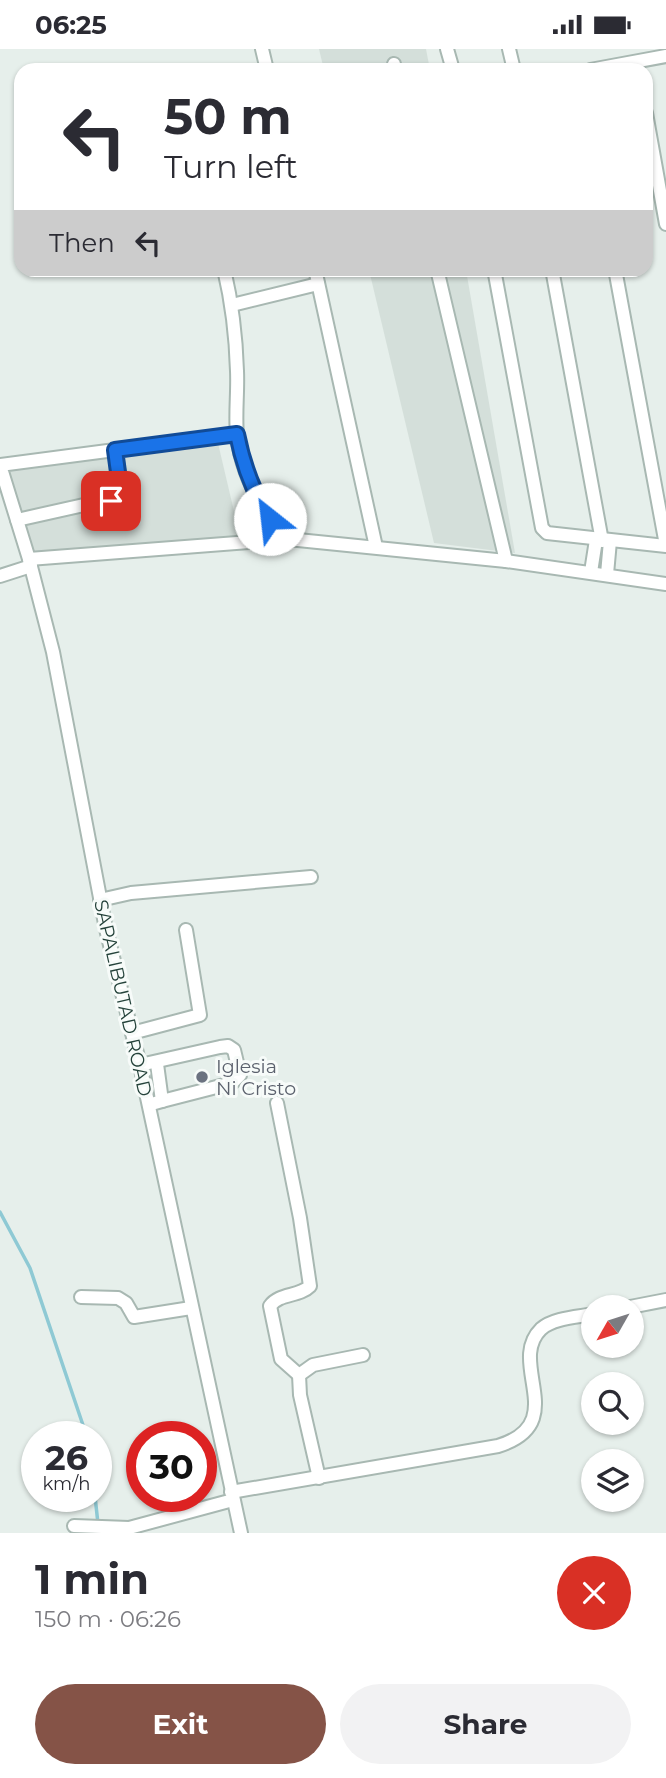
<!DOCTYPE html>
<meta charset="utf-8">
<style>
body{margin:0;font-family:Montserrat,sans-serif;background:#f2f2f3;color:#2b2b33;height:100vh;display:flex;flex-direction:column;font-size:26px;white-space:nowrap}
*{box-sizing:border-box;margin:0}
p{font-size:23px;color:#7c7c81}
.icon{flex:none;width:38px;height:38px;fill:none;stroke:currentColor;stroke-width:2;stroke-linecap:round;stroke-linejoin:round}
.map{position:relative;height:1484px;overflow:hidden}
.side{display:flex;flex-direction:column;background:#fff;flex:1}
.side>*{flex:none}
.top-card{position:absolute;left:14px;top:14px;width:639px;height:214px;border-radius:21px;box-shadow:0 2px 5px #0004;background:#fff;color:#2b2b33;overflow:hidden}
.needle{width:46px;rotate:231deg}
.controls{position:absolute;left:581px;top:1246px;display:grid;gap:14px}
.controls a{display:grid;place-items:center;width:63px;height:63px;border-radius:50%;background:#fff;box-shadow:0 2px 5px #0004;font-size:35px}
.speed{position:absolute;left:21px;top:1372px;display:flex;gap:14px;font-size:35px;font-weight:700;text-align:center}
.speed>*{display:grid;place-content:center;width:91px;height:91px;border-radius:50%;background:#fff;box-shadow:0 2px 5px #0004;line-height:1}
.speed small{font-size:18px;font-weight:400}
.speed .limit{border:10px solid #d22;background:#fff;color:#111}
.pin{position:absolute;display:grid;place-items:center;width:60px;height:60px;color:#fff;margin:-30px;border-radius:14px;box-shadow:0 4px 10px #0006}
.me{position:absolute;width:77px;margin:-38px;rotate:331deg;stroke-linejoin:round;filter:drop-shadow(0 0 5px #0008)}
.turn{display:flex;align-items:center;gap:24px;height:147px;padding:0 35px;font-size:32px}
.turn .icon{width:91px;height:91px;stroke-width:2.5}
.turn b{display:block;font-size:49px;line-height:60px}
.then{display:flex;align-items:center;height:66px;padding:0 35px;background:#0003;gap:14px;font-size:26px}
.round{display:grid;place-items:center;flex:none;width:74px;height:74px;border-radius:37px;background:#f2f2f3}
.overview{display:flex;align-items:center;justify-content:space-between;height:119px;padding:0 35px}
h1{font-size:42px;font-weight:700;line-height:52px}
.button{display:flex;gap:14px;margin-top:auto;padding:14px 35px}
.button a{flex:1;height:80px;border-radius:42px;background:#855347;color:#fff;font-size:28px;font-weight:700;line-height:80px;text-align:center}
.button a+a{background:#f2f2f3;color:#2b2b33}
.status{display:flex;justify-content:space-between;align-items:center;height:49px;padding:0 35px;background:#fff;direction:ltr}
.status svg{height:19px;fill:currentColor}
.map>svg:first-child{display:block}
.built{fill:#d4dfda}
.lines{fill:none;stroke-linecap:round;stroke-linejoin:round}
.stream{stroke:#8ec9d4;stroke-width:3.5}
.minor-casing{stroke:#a8b8b2;stroke-width:16}
.minor{stroke:#fff;stroke-width:12}
.route-casing{stroke:#114b97;stroke-width:18}
.route{stroke:#1a73e8;stroke-width:12}
.worship-dot{fill:#6b7280;stroke:#f7fbf9;stroke-width:2.5}
.labels{text-anchor:middle;dominant-baseline:central;stroke-width:6;stroke-linejoin:round;paint-order:stroke}
.street-label{font-size:19px;fill:#24423a;stroke:#f7fbf9}
.worship-label{font-size:19px;fill:#5b616d;stroke:#f7fbf9;text-anchor:start}
</style>
<div class="status"><b>06:25</b><svg viewBox="0 0 49 12"><path d="M0 12V9h3v3zM5 12V6h3v6zM10 12V3h3v9zM15 12V0h3v12zM26 1h20v11H26zM47 4h2v5h-2z"/></svg></div>
<div class="map">
<svg width="666" height="1484" viewBox="0 0 666 1484">
<rect width="100%" height="100%" fill="#e6efeb"/>
<g class="built">
<polygon points="319,0 426,0 430,21 324,21"/>
<polygon points="369,221 466,221 515,504 434,494"/>
<polygon points="217,390 241,492 33,504 8,422"/>
</g>
<g class="lines">
<g class="stream">
<polyline points="0,1163 30,1219 87,1388"/>
<polyline points="95,1447 98,1475"/>
</g>
<defs>
<g id="minor">
<polyline points="262,0 267,21"/>
<polyline points="447,0 453,21"/>
<polyline points="509,0 514,21"/>
<polyline points="394,15 395,21"/>
<polyline points="590,21 666,7"/>
<polyline points="646,64 666,175"/>
<path d="M224 220C232 254 236 287 237 322 238 343 235 365 237 386 242 427 261 461 288 490"/>
<polyline points="315,220 376,498"/>
<polyline points="437,220 506,512"/>
<polyline points="494,220 542,479 547,484 666,497"/>
<polyline points="552,220 602,492"/>
<polyline points="615,220 666,496"/>
<polyline points="232,256 318,235"/>
<polyline points="237,385 0,416 29,510 53,603 106,880 140,1016 241,1484"/>
<polyline points="17,471 115,449 120,431 115,401"/>
<polyline points="29,510 288,490 506,512 666,535"/>
<polyline points="591,523 596,491"/>
<polyline points="607,525 610,492"/>
<polyline points="0,527 31,517"/>
<polyline points="100,851 131,844 311,828"/>
<polyline points="132,984 200,966 186,881"/>
<polyline points="140,1016 220,998 228,997 234,1001 240,1026 232,1034 162,1052"/>
<polyline points="155,1054 162,1052 157,1015"/>
<path d="M277 1054 300 1169 310 1237C299 1248 279 1244 270 1257L281 1310 299 1326"/>
<polyline points="81,1248 118,1249 126,1254 134,1268 191,1259"/>
<polyline points="630,1258 666,1251"/>
<polyline points="319,1429 300,1346 299,1326 313,1316 363,1306"/>
<path d="M231 1443 498 1397C572 1374 506 1314 541 1280 553 1269 578 1268 593 1265"/>
<polyline points="74,1477 129,1479 233,1451"/>
</g>
</defs>
<use href="#minor" class="minor-casing"/>
<use href="#minor" class="minor"/>
</g>
<g class="lines">
<defs>
<path id="route" d="M111 452 120 438 115 401 237 385C243 416 253 443 270 470"/>
</defs>
<use href="#route" class="route-casing"/>
<use href="#route" class="route"/>
</g>
<circle class="worship-dot" cx="202" cy="1028" r="7"/>
<g class="labels">
<g class="street-label">
<text transform="translate(123 949) rotate(77)">SAPALIBUTAD ROAD</text>
</g>
<g class="worship-label">
<text x="216" y="1017">Iglesia<tspan x="216" dy="22">Ni Cristo</tspan></text>
</g>
</g>
</svg>
<div class="controls">
<a><svg class="needle" viewBox="-14 -14 28 28"><path d="M0-13l5 13h-10z" fill="#e53935"/><path d="M0 13l5-13h-10z" fill="#7c7c81"/></svg></a>
<a><svg class="icon" aria-label="search" viewBox="0 0 24 24"><circle cx="10" cy="10" r="6"/><path d="M15 15l6 6"/></svg></a>
<a><svg class="icon" aria-label="layers" viewBox="0 0 24 24"><path d="M12 4l9 5-9 5-9-5zM3 14l9 5 9-5"/></svg></a>
</div>
<div class="speed"><div>26<small>km/h</small></div><div class="limit">30</div></div>
<div class="pin" style="left:111px;top:452px;background:#d93025"><svg class="icon" aria-label="arrive" viewBox="0 0 24 24"><path d="M6 21V4h12l-3 4 3 4H6"/></svg></div>
<svg class="me" style="left:270px;top:470px" viewBox="-20 -20 40 40"><circle r="19" fill="#fff"/><path d="M0-13L10 11 0 6-10 11z" fill="#1a73e8"/></svg>
<div class="top-card">
<div class="turn"><svg class="icon" aria-label="left" viewBox="0 0 24 24"><path d="M17 20v-9H6M10 6l-5 5 5 5"/></svg><div><b>50 m</b>Turn left</div></div>
<div class="then">Then<svg class="icon" aria-label="left" viewBox="0 0 24 24"><path d="M17 20v-9H6M10 6l-5 5 5 5"/></svg></div>
</div>
</div>
<section class="side">
<div class="overview"><div><h1>1 min</h1><p>150 m · 06:26</p></div><a class="round" style="background:#d93025;color:#fff"><svg class="icon" aria-label="close" viewBox="0 0 24 24"><path d="M6 6l12 12M18 6L6 18"/></svg></a></div>
<div class="button"><a>Exit</a><a>Share</a></div>
</section>
